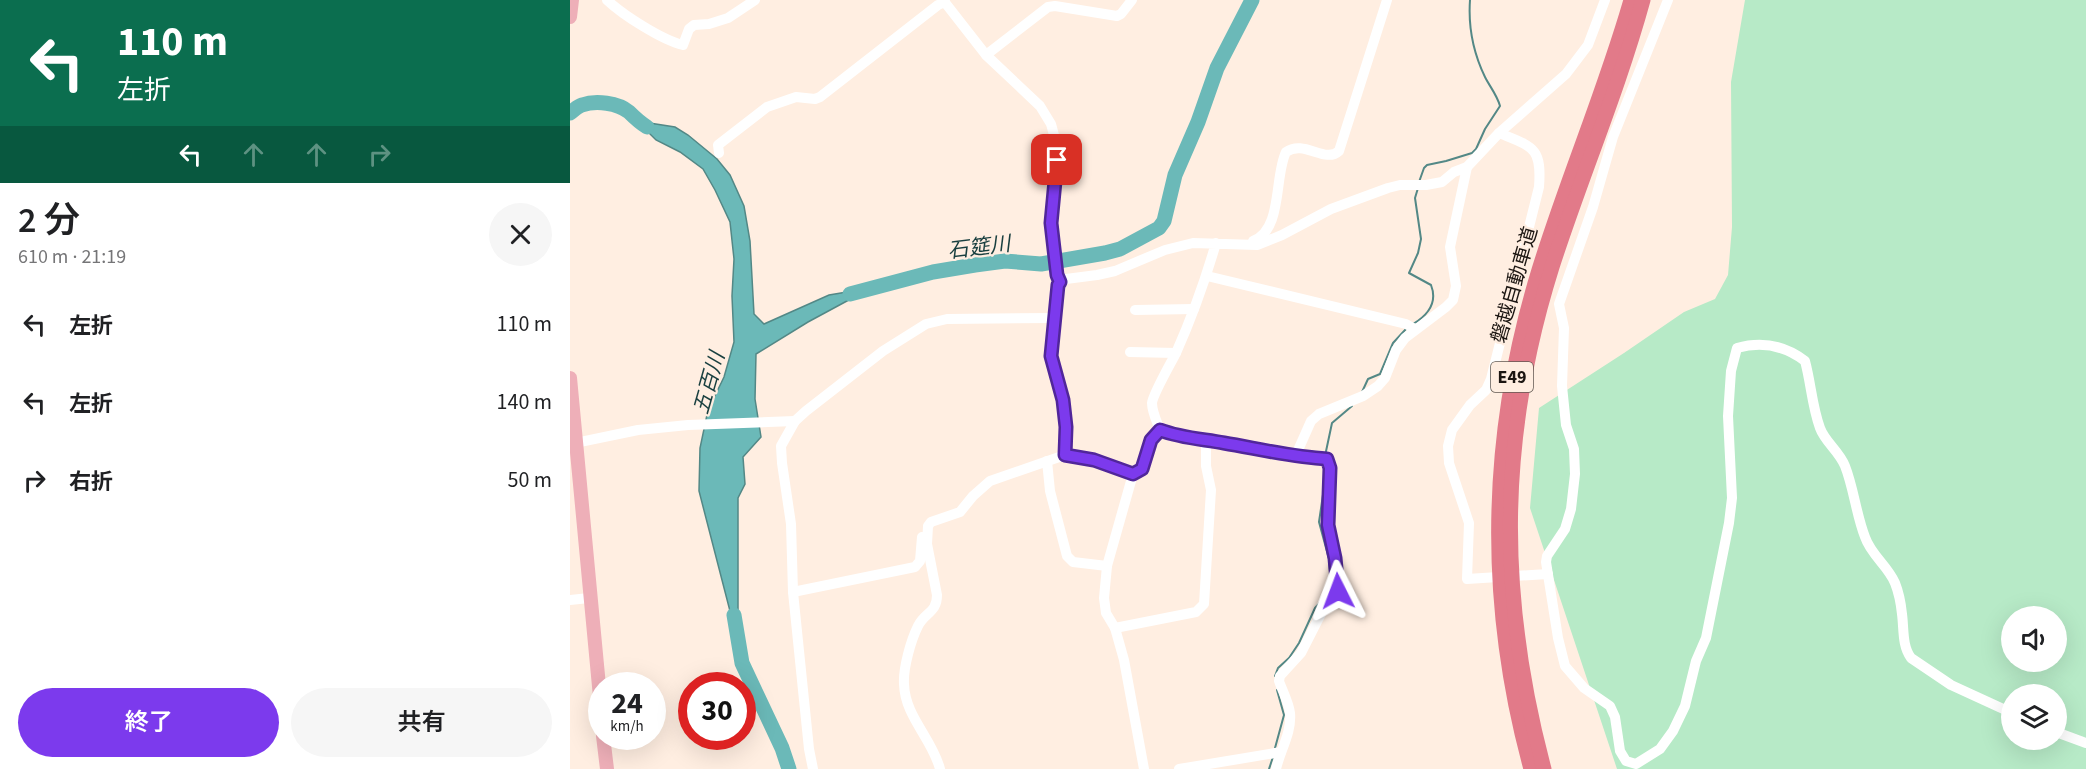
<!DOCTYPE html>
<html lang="ja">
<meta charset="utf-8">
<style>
body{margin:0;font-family:"Source Sans 3","Noto Sans JP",sans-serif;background:#f6f6f6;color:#202124;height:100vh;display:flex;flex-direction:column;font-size:22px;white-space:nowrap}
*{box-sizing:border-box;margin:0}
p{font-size:20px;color:#757577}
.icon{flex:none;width:33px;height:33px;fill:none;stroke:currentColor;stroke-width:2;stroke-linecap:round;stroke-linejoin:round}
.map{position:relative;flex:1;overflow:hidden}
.drawer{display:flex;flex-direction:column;background:#fff;width:570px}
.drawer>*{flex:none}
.banner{background:#0b6e4f;color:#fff;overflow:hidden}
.controls{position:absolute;left:1431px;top:606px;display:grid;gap:12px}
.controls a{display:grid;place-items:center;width:66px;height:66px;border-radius:50%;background:#fff;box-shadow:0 6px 24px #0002;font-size:30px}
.speed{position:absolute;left:18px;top:672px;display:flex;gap:12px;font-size:30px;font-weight:700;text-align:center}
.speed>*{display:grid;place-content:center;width:78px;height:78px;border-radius:50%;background:#fff;box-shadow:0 6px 24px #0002;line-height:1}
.speed small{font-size:15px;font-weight:400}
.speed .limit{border:9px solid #d22;background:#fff;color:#111}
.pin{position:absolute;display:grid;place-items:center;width:51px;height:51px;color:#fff;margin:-26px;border-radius:12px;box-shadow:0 3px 9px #0006}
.me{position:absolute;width:66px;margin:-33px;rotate:357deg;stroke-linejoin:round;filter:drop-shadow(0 0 4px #0008)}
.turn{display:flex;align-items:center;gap:21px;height:126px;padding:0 18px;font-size:27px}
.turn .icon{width:78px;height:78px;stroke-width:2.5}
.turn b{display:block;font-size:42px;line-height:51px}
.lanes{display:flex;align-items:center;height:57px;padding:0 18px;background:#0003;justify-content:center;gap:30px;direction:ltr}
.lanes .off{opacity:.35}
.round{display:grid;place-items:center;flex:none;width:63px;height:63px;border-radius:32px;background:#f6f6f6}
.head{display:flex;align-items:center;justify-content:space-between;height:102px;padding:0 18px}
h1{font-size:36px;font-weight:600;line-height:45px}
.button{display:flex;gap:12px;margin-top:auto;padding:12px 18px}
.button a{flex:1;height:69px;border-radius:36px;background:#7c3aed;color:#fff;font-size:24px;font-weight:600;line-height:69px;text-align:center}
.button a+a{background:#f6f6f6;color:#202124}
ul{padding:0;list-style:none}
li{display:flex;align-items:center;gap:18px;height:78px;padding:0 18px}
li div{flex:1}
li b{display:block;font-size:22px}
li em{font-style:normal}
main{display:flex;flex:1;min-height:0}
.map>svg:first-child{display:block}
.green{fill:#b7eac7;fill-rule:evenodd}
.water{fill:#6bb9b8;stroke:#538886;stroke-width:1.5}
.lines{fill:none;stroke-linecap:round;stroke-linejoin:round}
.stream{stroke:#538886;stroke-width:2}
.river{stroke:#6bb9b8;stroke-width:15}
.minor{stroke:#fff;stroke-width:10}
.major{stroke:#eeafb8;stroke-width:14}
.highway{stroke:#e27a89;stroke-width:15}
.route-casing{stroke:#51269a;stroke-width:15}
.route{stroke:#7c3aed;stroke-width:10}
.labels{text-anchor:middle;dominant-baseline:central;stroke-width:4.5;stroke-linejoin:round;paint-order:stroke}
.shield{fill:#ffeee1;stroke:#605750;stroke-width:1.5}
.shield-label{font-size:18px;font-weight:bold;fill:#1c1612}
.street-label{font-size:20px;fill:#1c1612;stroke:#ffeee1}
.water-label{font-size:21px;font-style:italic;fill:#193f3f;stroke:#ffeee1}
</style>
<main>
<section class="drawer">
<div class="banner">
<div class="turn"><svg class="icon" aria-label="left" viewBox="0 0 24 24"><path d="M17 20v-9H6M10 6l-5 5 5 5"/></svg><div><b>110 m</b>左折</div></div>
<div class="lanes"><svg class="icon" aria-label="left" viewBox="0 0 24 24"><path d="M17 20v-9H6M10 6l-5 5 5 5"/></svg><svg class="icon off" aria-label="ahead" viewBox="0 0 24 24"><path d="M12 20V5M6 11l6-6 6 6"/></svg><svg class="icon off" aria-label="ahead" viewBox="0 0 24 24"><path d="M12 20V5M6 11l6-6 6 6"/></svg><svg class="icon off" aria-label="right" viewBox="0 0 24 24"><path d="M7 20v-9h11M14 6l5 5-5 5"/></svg></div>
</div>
<div class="head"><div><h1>2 分</h1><p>610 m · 21:19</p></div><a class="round"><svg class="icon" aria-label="close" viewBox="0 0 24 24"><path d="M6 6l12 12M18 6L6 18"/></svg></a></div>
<ul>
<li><svg class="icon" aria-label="left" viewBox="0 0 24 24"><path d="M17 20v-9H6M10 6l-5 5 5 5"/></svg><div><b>左折</b></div><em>110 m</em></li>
<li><svg class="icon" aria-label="left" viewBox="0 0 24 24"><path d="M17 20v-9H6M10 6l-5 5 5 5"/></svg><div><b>左折</b></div><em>140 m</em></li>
<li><svg class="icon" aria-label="right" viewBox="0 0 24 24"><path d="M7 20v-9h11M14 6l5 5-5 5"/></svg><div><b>右折</b></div><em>50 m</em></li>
</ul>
<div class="button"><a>終了</a><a>共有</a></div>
</section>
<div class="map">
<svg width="1516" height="769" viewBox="0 0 1516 769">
<rect width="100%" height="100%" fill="#ffeee1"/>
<path class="green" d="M1175 0H1516V769H1047L960 508 969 408 1054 353 1114 312 1145 299 1158 275 1162 227 1161 82ZM1442 616H1486V662H1442ZM1442 694H1486V740H1442Z"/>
<polygon class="water" points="61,114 73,122 105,127 118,135 147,159 160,175 174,206 180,241 184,314 194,324 259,295 301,288 238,322 186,354 185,399 191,437 173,457 175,484 168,498 168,642 129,491 130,448 138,410 154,377 164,342 162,296 164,259 160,222 145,190 133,169 110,152 86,140 74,128 67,124"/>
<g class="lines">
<g class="stream">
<path d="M849 182 854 168 857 165 876 161 902 153 906 149 915 129 930 106C927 95 920 87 915 77 903 52 898 28 900 0"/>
<path d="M843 324C858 315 868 303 861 285L839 273 848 253 851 239 845 198 848 188"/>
<polyline points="792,392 798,379 810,374 823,343 836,329"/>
<polyline points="755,456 762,423 782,406"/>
<polyline points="705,676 708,668 719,658 729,643 745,608 759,593 761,582 759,559 749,522 754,488"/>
<polyline points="705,748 714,715 707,690"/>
<polyline points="699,769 703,757"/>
</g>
<g class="river">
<path d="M0 113C4 110 8 106 12 105 26 100 48 103 59 112 65 118 69 122 77 127"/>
<polyline points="280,294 363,272 405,265 435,261 471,264 535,253 550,249 589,228 594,221 605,175 628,122 647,68 682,0"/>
<polyline points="164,615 172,663 212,748 219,769"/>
</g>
<g class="minor">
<path d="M37 0C53 15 92 40 113 45L119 29 124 25 139 24 158 18 185 0"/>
<polyline points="373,0 416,55 470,106 481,124 487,146 481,223 487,275 490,282"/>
<path d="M1098 0 1043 137 1023 207 989 304 994 328 992 386 996 425 1004 449 1005 474 1001 509 995 529 977 556 976 562 988 638 995 666 1014 688 1040 706 1045 717 1050 751 1056 761 1066 764 1090 749 1103 731 1115 706 1126 661 1136 638 1159 523 1162 498 1158 416 1161 371 1167 348C1192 341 1214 345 1235 361 1241 383 1242 406 1250 428 1255 442 1269 451 1275 466 1284 489 1286 514 1295 537 1301 555 1318 566 1325 583 1329 593 1331 604 1332 614 1334 629 1332 646 1341 658L1381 685 1442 713"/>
<polyline points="416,55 478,7 485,6 547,16 551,14 562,0"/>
<path d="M929 133C963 147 972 147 969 187L921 379 916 390 900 405 882 430 878 446 879 463 899 523 897 579 978 574"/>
<polyline points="149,153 148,145 197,107 226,97 245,99 250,97 368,5 375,2"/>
<path d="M683 241C713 230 704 176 716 152 734 139 755 164 769 151L817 0"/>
<path d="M646 243C635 281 622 317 606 353 601 363 583 394 582 403 582 412 587 422 590 430L581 439 572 469 563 474 524 460 495 455 496 427 493 400 481 356 488 285 496 279 527 275 545 271 595 250 623 243 687 245 712 235 761 209 818 188 830 185H856L872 182 884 172 897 167 929 133 996 74 1018 45 1035 0"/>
<polyline points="637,276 836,324 845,329"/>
<polyline points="565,310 624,309"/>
<polyline points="560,352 606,353"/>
<path d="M590 430C611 438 632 439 654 443 689 449 722 456 757 460L760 469 758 524 765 558 767 591 764 598 756 604 731 653 710 676 709 681C712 690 719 703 720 713 722 732 710 751 706 769"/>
<polyline points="0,444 68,430 118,425 225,421"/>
<polyline points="725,457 741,421 749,414 793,396 808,386 815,378 826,350 835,338 876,307 883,300 886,286 880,247 897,167"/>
<polyline points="477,461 480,491 497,556 503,562 537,566"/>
<polyline points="563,474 537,566 534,598 536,613 545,628 554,660 574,769"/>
<polyline points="223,592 345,567 350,561 352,537"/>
<polyline points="0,600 19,598"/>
<polyline points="545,628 626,612 634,604 641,490 636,466 636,441"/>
<polyline points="1486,732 1516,743"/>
<polyline points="243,769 239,749 223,592 221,524 212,463 211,446 225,421 236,411 313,351 356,324 377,319 485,318"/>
<path d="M370 769C362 738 335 717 334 684 333 668 341 640 348 626 355 612 367 613 367 595L357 544 358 526 361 522 390 512 403 496 420 481 495 455"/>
<polyline points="609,769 711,752"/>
</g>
<g class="major">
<polyline points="0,17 2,0"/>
<polyline points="0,378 32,718"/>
<polyline points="33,736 37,769"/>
</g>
<g class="highway">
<path d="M961 769C915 601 918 436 969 270 997 179 1035 91 1061 0"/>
<path d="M974 769C928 596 928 439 982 267 1011 177 1048 91 1073 0"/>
</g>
</g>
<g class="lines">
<defs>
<path id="route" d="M487 160 481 223 487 275 490 282 488 285 481 356 493 400 496 427 495 455 524 460 563 474 572 469 581 440 590 430C611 438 632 439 654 443 689 449 722 457 757 459L760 468 758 525 765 558 768 591"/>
</defs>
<use href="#route" class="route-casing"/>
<use href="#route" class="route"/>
</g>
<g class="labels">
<rect class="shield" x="921" y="362" width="42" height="30" rx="4.5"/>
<g class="shield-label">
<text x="942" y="377">E49</text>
</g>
<g class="street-label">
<text transform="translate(945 285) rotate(-74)">磐越自動車道</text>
</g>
<g class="water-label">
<text transform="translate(409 247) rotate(-7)">石筵川</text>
<text transform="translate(139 383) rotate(-74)">五百川</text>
</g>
</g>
</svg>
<div class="controls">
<a><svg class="icon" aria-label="sound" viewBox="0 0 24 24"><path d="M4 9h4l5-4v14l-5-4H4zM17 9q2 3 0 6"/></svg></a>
<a><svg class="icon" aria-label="layers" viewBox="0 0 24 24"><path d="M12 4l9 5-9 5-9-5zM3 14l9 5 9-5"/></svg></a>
</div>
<div class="speed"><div>24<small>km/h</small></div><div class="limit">30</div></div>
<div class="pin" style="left:487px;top:160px;background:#d93025"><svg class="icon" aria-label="arrive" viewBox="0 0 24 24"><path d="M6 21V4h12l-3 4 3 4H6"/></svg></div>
<svg class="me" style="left:768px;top:591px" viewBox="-20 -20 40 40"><path d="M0-17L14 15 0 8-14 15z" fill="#7c3aed" stroke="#fff" stroke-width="4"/></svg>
</div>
</main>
